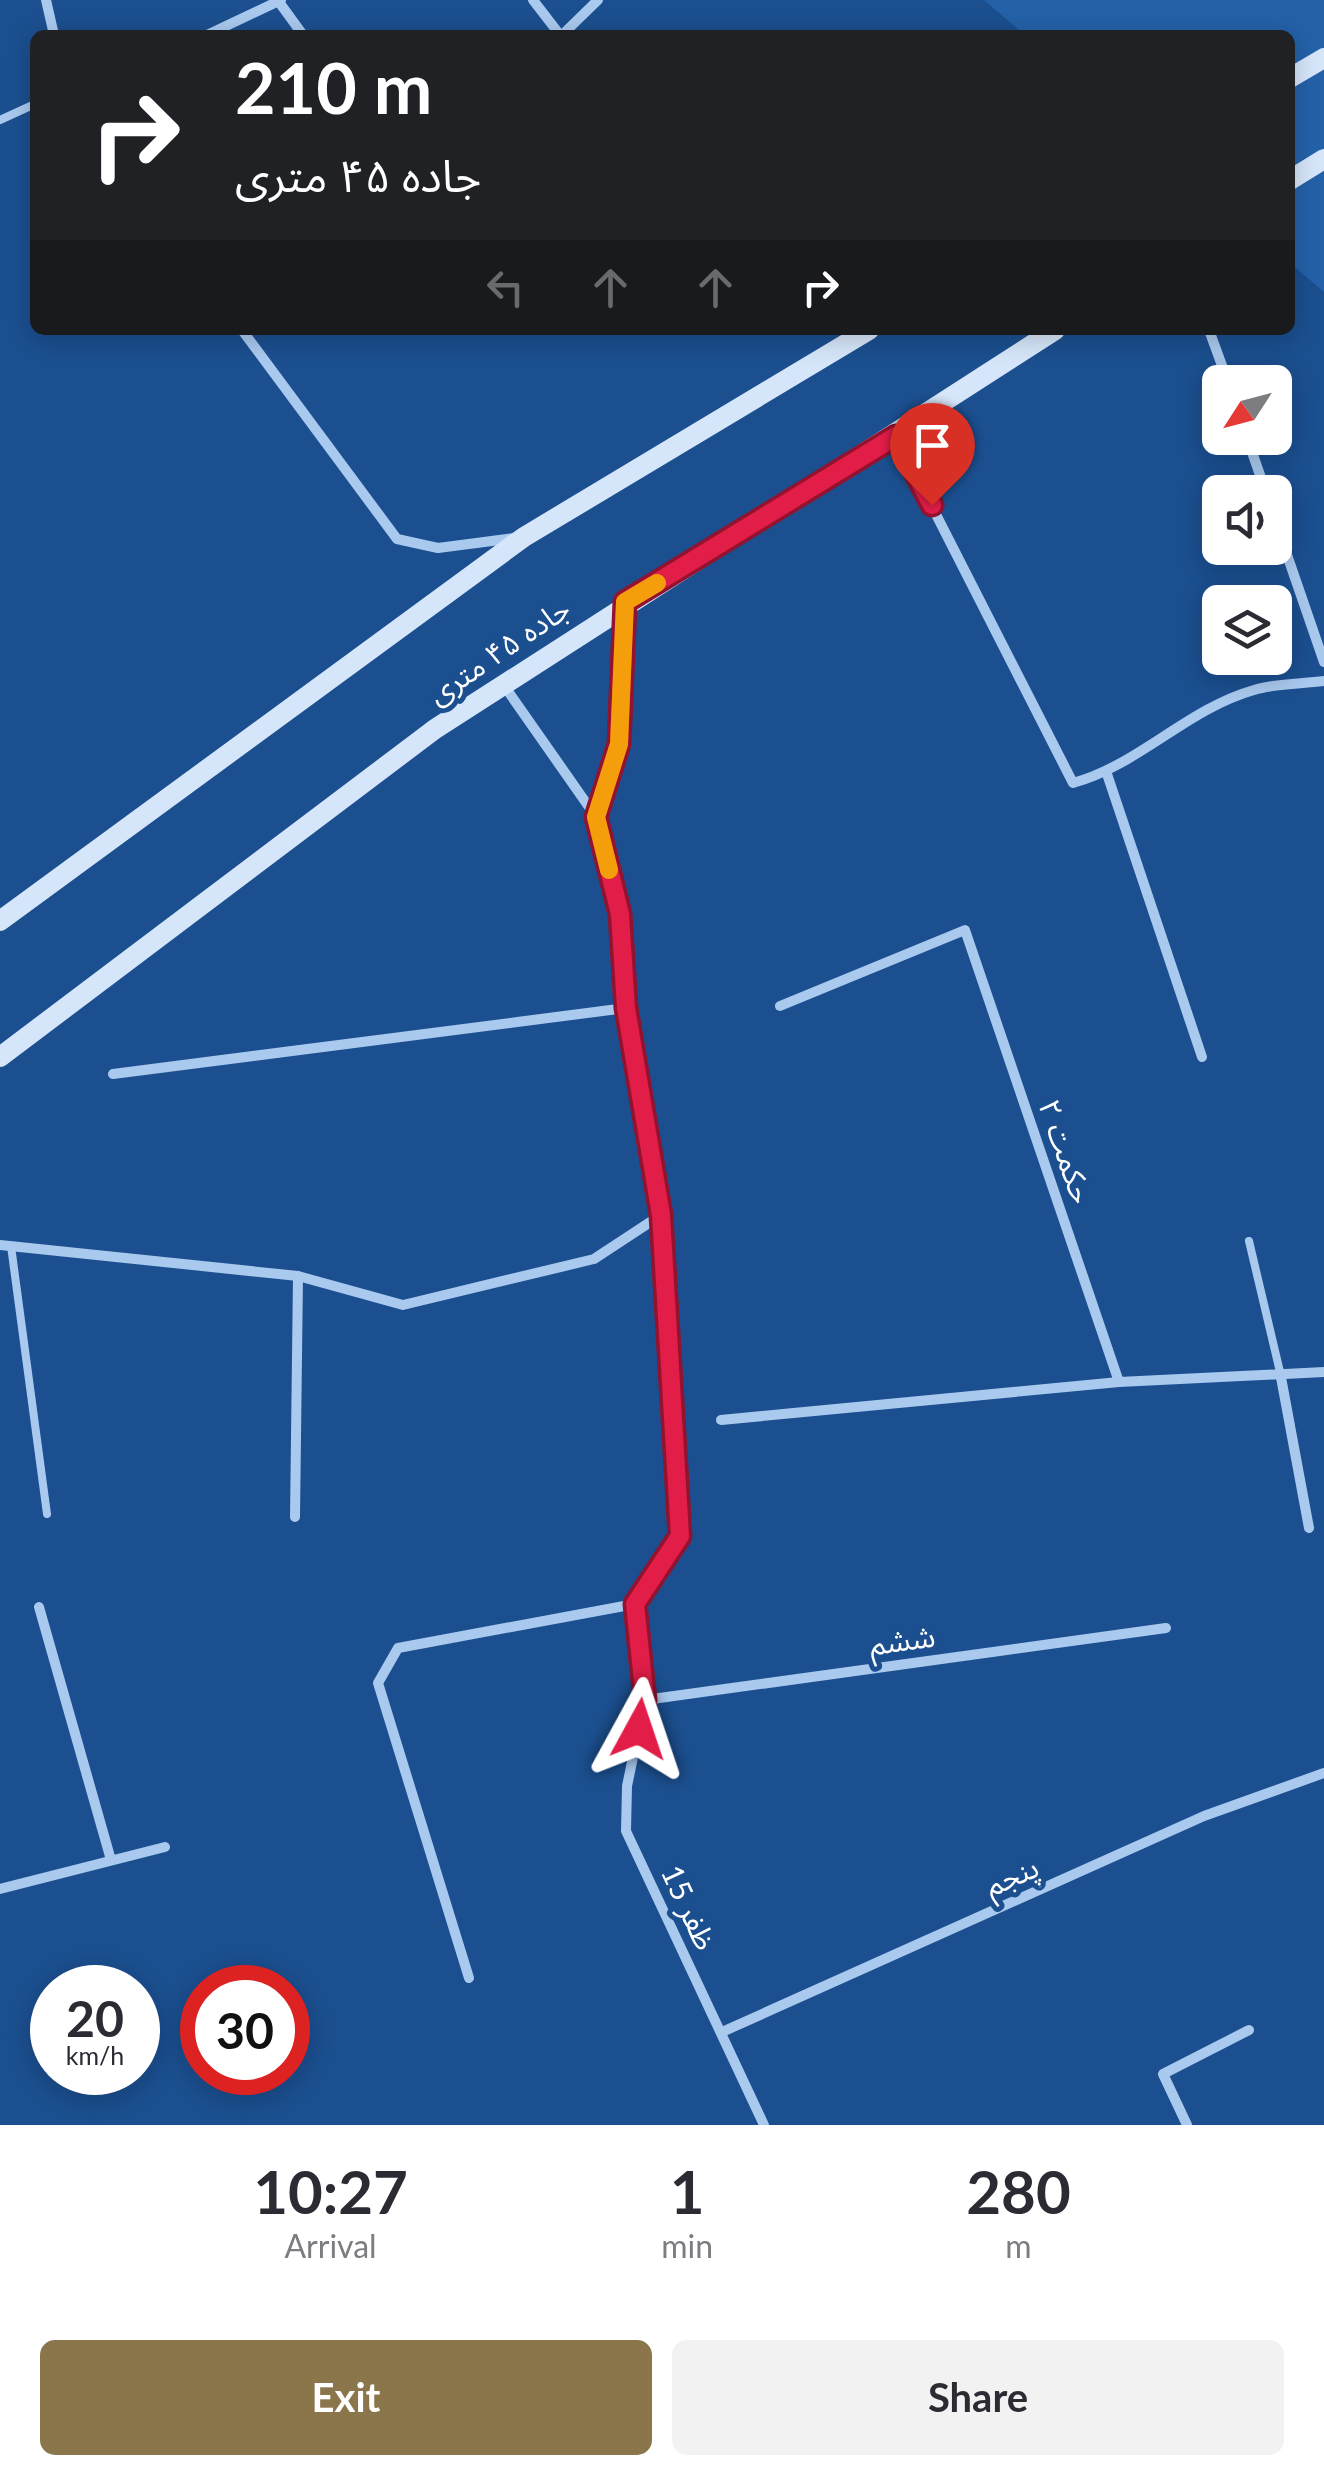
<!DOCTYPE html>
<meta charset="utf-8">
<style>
body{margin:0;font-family:Lato,"Noto Sans Arabic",sans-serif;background:#f2f2f3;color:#2b2b33;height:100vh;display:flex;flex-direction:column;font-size:38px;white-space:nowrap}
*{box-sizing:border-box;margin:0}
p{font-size:32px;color:#7c7c81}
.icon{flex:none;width:55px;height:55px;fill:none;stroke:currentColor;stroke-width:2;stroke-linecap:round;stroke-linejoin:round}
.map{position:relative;height:2125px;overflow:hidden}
.details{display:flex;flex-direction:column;background:#fff;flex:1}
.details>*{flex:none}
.guide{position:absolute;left:30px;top:30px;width:1265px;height:305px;border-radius:15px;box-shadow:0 5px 25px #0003;background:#202124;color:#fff;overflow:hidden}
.needle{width:65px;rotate:234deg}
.fabs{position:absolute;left:1202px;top:365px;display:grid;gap:20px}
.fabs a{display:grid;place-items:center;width:90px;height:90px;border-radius:15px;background:#fff;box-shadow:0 5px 25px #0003;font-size:50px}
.speed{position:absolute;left:30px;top:1965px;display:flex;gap:20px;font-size:50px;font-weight:700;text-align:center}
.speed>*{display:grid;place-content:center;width:130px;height:130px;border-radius:50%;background:#fff;box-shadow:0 5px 25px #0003;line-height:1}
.speed small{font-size:25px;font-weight:400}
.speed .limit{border:15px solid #d22;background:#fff;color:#111}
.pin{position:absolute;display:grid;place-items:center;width:85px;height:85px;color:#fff;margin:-102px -42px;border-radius:50% 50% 50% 0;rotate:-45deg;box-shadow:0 0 10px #0007}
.pin .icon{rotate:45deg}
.me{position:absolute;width:110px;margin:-55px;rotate:5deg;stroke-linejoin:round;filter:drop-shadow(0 0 8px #0008)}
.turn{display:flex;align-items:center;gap:35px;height:210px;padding:0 40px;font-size:45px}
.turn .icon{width:130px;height:130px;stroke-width:2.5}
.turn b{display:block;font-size:70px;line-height:85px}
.lanes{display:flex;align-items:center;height:95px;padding:0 40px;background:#0003;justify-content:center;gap:50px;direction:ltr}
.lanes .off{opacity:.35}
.eta{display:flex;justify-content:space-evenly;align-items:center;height:170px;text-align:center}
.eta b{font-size:60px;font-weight:700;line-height:70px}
.action{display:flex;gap:20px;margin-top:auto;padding:20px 40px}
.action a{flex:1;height:115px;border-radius:15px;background:#8a764a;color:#fff;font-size:40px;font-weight:700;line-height:115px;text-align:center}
.action a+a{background:#f2f2f3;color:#2b2b33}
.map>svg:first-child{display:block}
.green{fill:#2461a8}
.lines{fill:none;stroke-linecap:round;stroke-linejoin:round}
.lane{stroke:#a9c9ee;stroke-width:8}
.street{stroke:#a9c9ee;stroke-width:10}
.secondary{stroke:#d6e6fa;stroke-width:20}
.route-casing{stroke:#92132f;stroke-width:25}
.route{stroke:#e11d48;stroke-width:18}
.slow{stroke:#f59e0b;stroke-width:18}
.labels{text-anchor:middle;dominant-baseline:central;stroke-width:10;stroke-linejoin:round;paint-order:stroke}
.street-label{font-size:30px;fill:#fff;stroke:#1b4f8f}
</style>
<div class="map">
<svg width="1324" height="2125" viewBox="0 0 1324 2125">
<rect width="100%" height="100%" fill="#1b4f8f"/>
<polygon class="green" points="984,0 1324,0 1324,292 1290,263 1290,35 1025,35"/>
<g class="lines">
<g class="lane">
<polyline points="0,120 35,104"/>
<polyline points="1249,1241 1280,1372"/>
<polyline points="11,1246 47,1514"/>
</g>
<g class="street">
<polyline points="46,0 54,35"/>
<polyline points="533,0 560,35"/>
<polyline points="279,2 303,35"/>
<polyline points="207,35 281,0"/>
<polyline points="562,35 598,0"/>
<polyline points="242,330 397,539 438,548 515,538"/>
<polyline points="1209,330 1228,382"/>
<path d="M896 436 1073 783C1139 765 1187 709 1254 690 1276 683 1302 684 1324 681"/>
<polyline points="1247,438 1266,492"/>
<polyline points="1275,520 1324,662"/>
<polyline points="503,684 596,817 620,914 626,1008 661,1215 680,1535 635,1604 645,1700 627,1786 626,1831 764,2125"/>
<polyline points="1107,774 1202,1057"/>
<polyline points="596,817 619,743 625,607"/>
<polyline points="780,1006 965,930 1119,1382 1324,1372"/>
<polyline points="113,1074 626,1008"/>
<polyline points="0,1245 298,1276 403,1305 594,1259 661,1215"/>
<polyline points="1280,1372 1309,1528"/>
<polyline points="721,1420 1119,1382"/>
<polyline points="295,1517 298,1276"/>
<polyline points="39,1607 111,1860"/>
<polyline points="645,1700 1166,1628"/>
<polyline points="0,1889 165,1847"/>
<polyline points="469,1978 378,1683 398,1648 635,1604"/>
<polyline points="722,2032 1204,1816 1324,1773"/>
<polyline points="1187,2125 1163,2074 1249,2030"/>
</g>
<g class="secondary">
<polyline points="1290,78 1324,58"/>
<polyline points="1290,180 1324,159"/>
<polyline points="0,921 524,537 869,330"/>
<polyline points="0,1057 435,729 1055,330"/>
</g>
</g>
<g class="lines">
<defs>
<polyline id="route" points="639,1729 645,1700 635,1604 680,1536 661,1215 626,1008 620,914 596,817 619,744 625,602 896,436 932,505"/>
</defs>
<use href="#route" class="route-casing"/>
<use href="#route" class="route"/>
<polyline class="slow" points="609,870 596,817 619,744 625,602 657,583"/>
</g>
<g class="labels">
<g class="street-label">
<text transform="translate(498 650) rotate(-34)">جاده ۴۵ متری</text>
<text transform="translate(1067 1151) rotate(71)">حکمت ۲</text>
<text transform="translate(902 1639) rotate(-8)">ششم</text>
<text transform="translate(1011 1875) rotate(-24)">پنجم</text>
<text transform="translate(690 1907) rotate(65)">ظفر 15</text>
</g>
</g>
</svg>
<div class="fabs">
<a><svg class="needle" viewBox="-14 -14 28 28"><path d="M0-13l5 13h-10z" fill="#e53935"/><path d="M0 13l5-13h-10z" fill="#7c7c81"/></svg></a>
<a><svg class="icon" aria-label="sound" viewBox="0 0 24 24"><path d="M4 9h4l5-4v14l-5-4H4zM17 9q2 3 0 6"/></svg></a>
<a><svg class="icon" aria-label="layers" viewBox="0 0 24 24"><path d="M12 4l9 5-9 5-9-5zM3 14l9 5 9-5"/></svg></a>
</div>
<div class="speed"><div>20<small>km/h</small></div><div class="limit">30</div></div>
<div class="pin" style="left:932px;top:505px;background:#d93025"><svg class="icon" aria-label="arrive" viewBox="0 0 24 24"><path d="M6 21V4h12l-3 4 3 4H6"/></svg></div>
<svg class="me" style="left:639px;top:1729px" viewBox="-20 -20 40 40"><path d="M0-17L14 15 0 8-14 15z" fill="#e11d48" stroke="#fff" stroke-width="4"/></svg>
<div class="guide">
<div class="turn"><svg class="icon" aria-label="right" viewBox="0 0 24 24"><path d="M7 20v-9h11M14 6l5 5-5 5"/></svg><div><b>210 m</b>جاده ۴۵ متری</div></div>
<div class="lanes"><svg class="icon off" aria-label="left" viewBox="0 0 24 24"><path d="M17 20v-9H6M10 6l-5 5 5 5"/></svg><svg class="icon off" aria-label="ahead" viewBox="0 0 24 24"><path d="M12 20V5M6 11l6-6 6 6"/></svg><svg class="icon off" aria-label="ahead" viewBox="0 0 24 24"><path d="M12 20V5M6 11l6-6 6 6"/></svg><svg class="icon" aria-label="right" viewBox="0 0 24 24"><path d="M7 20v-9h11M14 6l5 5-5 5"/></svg></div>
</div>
</div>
<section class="details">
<div class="eta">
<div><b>10:27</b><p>Arrival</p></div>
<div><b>1</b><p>min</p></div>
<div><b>280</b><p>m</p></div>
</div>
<div class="action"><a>Exit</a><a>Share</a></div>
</section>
